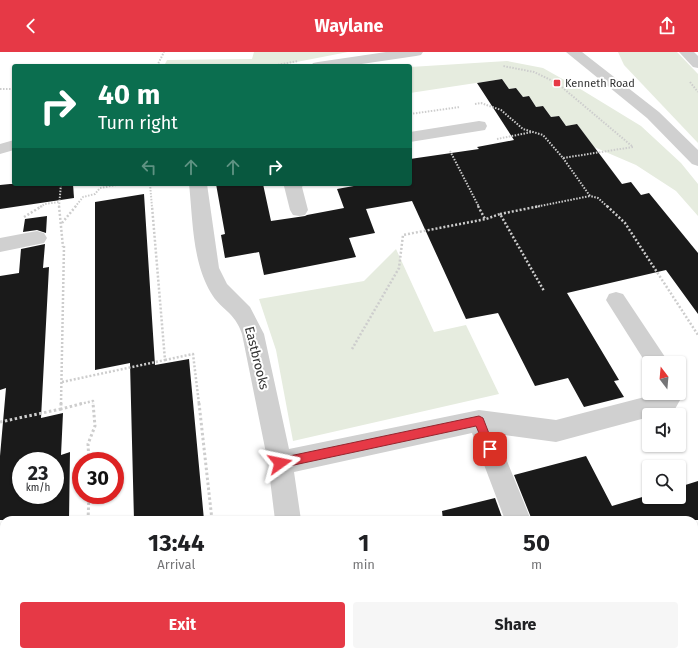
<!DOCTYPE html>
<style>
body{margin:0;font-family:"Fira Sans",sans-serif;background:#f6f6f6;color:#202124;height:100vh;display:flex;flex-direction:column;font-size:15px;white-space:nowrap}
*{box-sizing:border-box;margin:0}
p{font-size:13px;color:#757577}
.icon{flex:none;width:22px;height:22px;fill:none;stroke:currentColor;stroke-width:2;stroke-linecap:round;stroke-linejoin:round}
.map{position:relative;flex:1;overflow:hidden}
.details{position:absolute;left:0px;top:464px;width:698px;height:140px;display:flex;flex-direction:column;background:#fff;border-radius:12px 12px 0 0;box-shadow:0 1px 3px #0004}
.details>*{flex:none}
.hud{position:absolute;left:12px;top:12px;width:400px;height:122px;border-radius:4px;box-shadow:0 1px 3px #0004;background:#0b6e4f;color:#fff;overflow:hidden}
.needle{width:26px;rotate:344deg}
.fabs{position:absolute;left:642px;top:304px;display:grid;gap:8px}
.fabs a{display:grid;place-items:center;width:44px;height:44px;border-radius:4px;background:#fff;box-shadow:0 1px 3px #0004;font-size:20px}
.speed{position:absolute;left:12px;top:400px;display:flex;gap:8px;font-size:20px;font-weight:700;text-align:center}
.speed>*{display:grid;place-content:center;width:52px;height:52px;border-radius:50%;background:#fff;box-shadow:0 1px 3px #0004;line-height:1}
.speed small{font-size:10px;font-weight:400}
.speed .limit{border:6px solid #d22;background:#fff;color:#111}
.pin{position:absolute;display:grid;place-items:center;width:34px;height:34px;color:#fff;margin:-17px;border-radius:8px;box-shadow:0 2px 6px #0006}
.me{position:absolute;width:44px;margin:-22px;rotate:78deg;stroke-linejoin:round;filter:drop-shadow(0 0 3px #0008)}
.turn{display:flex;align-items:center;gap:14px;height:84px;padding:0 20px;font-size:18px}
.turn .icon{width:52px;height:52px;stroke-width:2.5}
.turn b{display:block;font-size:28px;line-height:34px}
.lanes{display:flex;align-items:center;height:38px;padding:0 20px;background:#0003;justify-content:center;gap:20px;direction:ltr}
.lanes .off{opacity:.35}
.eta{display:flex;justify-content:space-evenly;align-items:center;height:68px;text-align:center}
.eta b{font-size:24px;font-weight:700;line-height:28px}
.action{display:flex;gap:8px;margin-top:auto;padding:8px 20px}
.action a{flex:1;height:46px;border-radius:4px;background:#e63946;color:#fff;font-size:16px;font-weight:700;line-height:46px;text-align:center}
.action a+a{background:#f6f6f6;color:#202124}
header{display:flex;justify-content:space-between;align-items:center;height:52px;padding:0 20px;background:#e63946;color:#fff;font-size:18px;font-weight:700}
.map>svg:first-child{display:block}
.green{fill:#e6ecdf}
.building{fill:#1a1a1a;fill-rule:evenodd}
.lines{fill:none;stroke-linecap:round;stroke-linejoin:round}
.path-far2{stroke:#cdcdcd;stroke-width:2;stroke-dasharray:1.5 1.5;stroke-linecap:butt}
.path-far1{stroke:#cdcdcd;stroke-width:2.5;stroke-dasharray:2 2;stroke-linecap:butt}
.path{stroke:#cdcdcd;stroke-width:3;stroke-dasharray:2.5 2.5;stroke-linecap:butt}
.minor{fill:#d0d0d0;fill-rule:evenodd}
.tertiary{fill:#d0d0d0;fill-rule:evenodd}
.route{fill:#e63946;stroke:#96252e}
.poi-dot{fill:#e63946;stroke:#fff;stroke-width:1.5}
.labels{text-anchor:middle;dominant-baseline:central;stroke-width:4;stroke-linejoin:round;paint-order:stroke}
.far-poi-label{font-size:11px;fill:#333;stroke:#fff;text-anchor:start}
.street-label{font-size:13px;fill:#333;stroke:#fff}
</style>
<header><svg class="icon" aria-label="back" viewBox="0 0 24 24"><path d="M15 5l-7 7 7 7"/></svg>Waylane<svg class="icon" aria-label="share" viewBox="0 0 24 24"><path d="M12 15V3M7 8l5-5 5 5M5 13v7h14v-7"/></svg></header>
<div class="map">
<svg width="698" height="604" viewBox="0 0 698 604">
<rect width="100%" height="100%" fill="#fff"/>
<g class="green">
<polygon points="254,0 348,0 276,14 164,14 167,8 252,7"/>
<polygon points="618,0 677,0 698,22 698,91 624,13"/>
<polygon points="507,9 543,16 582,38 641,74 681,111 698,132 698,164 676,139 636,113 594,95 577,72 566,74 559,64 551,65 543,54 536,55 529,44 523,45 516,36 509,37 502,27 410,41 410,15"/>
<polygon points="396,197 434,280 466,273 499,342 293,389 276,298 259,247 364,229"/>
</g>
<g class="building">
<polygon points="502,27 509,37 516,36 523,45 529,44 536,55 543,54 551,65 559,64 566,74 577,72 622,132 631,130 641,143 649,141 698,201 698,262 666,218 567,241 619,328 614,329 624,345 584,355 568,326 535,334 498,261 466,267 412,149 366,157 375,181 349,186 356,205 264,223 259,200 225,206 221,183 225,182 216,132 263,132 271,169 305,164 307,163 344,156 337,137 365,132 410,132 410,107 479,97 477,95 514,88 477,31"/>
<polygon points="10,132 73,132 74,146 0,157 0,133"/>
<polygon points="144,142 155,313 189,307 204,468 134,468 130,311 95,318 95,150"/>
<polygon points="47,164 46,181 37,178 23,180 25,167"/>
<path d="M45 192 43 216 49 215 41 366 63 361 61 403 70 400 69 468H0V404L6 336 0 338V224L19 221 21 197ZM21 409H55V443H21Z"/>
<polygon points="586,404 612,454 649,443 649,445 679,445 679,435 698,429 698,468 532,468 514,423"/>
<polygon points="495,446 503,468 443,468 442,459"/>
</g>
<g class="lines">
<g class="path-far2">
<polyline points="157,14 164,0"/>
<polyline points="272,14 298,9"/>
<polyline points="690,30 698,40"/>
<polyline points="0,37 14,37"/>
<polyline points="475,52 481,51 501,58 523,77 543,83 563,106 633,95 557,31 534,20 503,14"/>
<polyline points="410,62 460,55"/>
<polyline points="497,87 532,80"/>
<polyline points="450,99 479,155"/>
<polyline points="563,106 590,144 598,146 608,155"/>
<polyline points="150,132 152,155"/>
<polyline points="40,155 45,152 59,150"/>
<polyline points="59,155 61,132"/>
<polyline points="75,155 83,145 95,142 100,136 122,132"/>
<polyline points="535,155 590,144"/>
</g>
<g class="path-far1">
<polyline points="59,154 63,195"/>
<polyline points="478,154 485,167"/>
<polyline points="607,154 625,171 698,283"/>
<polyline points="500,162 540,154"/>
<polyline points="24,165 42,154"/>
<polyline points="62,171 76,154"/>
<polyline points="352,297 399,216 403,183 486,167 500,162 544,239"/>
<polyline points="165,308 193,302 199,352"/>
<polyline points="62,330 165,308 152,154"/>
<polyline points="61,352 64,194"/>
<polyline points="80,352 93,349 93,352"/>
</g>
<g class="path">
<polyline points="61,351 61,357 84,351"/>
<polyline points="199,351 212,468"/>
<polyline points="0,370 61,357"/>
<polyline points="89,409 88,392 95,374 93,351"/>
<polyline points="88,468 89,443"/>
<polyline points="694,548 698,547"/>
<polyline points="310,600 311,604"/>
<polyline points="534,600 535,604"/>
<polyline points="94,604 97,600"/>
<polyline points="223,604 238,600"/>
<polyline points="416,604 431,600"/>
</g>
<g class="minor">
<polygon points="679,0 694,0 698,4 698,16 693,15"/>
<polygon points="479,69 485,70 487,74 485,78 410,90 410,80"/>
<path d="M189 132H207L219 216 227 232 250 255 264 282 289 397 479 358 556 368 660 341H679V333L681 334 684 341 675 357 657 363H649V365L556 390 496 382 531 468H505L472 381 294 420 301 468H275L268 411 242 282C235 260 220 257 211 241 192 209 193 168 189 132Z"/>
<polygon points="285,132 304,132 302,135 308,158 305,163 299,164 293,163 290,158 284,134"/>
<polygon points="37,179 44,181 47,186 44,191 0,200 0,186"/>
<polygon points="616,240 623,242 669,311 649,311 649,316 606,248 609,242"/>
</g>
<g class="tertiary">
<polygon points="386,0 423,0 421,3 416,4 348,14 311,14 313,11 318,10"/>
<polygon points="566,0 582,0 659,60 698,98 698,114 692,112 647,66"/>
<polygon points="14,88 14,98 0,102 0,92"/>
</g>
</g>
<polygon class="route" points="479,364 483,366 495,397 494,400 490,402 487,400 476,374 280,416 276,415 274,411 276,408 280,406"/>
<rect class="poi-dot" x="553" y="27" width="8" height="8" rx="2"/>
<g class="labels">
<g class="far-poi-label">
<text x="565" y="31">Kenneth Road</text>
</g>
<g class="street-label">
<text transform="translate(257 306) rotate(76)">Eastbrooks</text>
</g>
</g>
</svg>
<div class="fabs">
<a><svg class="needle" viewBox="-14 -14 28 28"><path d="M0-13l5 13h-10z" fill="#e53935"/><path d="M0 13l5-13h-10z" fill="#757577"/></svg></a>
<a><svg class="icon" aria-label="sound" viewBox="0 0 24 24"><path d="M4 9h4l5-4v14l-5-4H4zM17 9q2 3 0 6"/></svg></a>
<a><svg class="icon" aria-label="search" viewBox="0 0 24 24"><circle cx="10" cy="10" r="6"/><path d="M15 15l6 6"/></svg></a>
</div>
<div class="speed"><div>23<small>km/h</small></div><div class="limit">30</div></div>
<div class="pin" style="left:490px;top:397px;background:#d93025"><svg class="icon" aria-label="arrive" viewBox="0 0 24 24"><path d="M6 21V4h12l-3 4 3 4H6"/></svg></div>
<svg class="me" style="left:280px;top:411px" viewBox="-20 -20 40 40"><path d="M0-17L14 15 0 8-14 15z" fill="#e63946" stroke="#fff" stroke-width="4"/></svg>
<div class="hud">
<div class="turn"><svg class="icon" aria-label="right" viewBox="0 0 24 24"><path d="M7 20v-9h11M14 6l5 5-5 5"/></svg><div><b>40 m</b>Turn right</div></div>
<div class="lanes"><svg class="icon off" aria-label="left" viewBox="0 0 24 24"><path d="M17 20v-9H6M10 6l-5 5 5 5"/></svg><svg class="icon off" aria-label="ahead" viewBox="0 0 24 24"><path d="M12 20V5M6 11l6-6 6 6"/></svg><svg class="icon off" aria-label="ahead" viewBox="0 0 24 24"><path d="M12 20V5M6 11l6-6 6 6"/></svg><svg class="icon" aria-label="right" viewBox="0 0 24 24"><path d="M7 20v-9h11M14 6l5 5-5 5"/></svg></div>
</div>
<section class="details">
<div class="eta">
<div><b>13:44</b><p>Arrival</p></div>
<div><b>1</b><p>min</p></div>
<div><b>50</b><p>m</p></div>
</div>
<div class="action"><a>Exit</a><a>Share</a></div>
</section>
</div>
